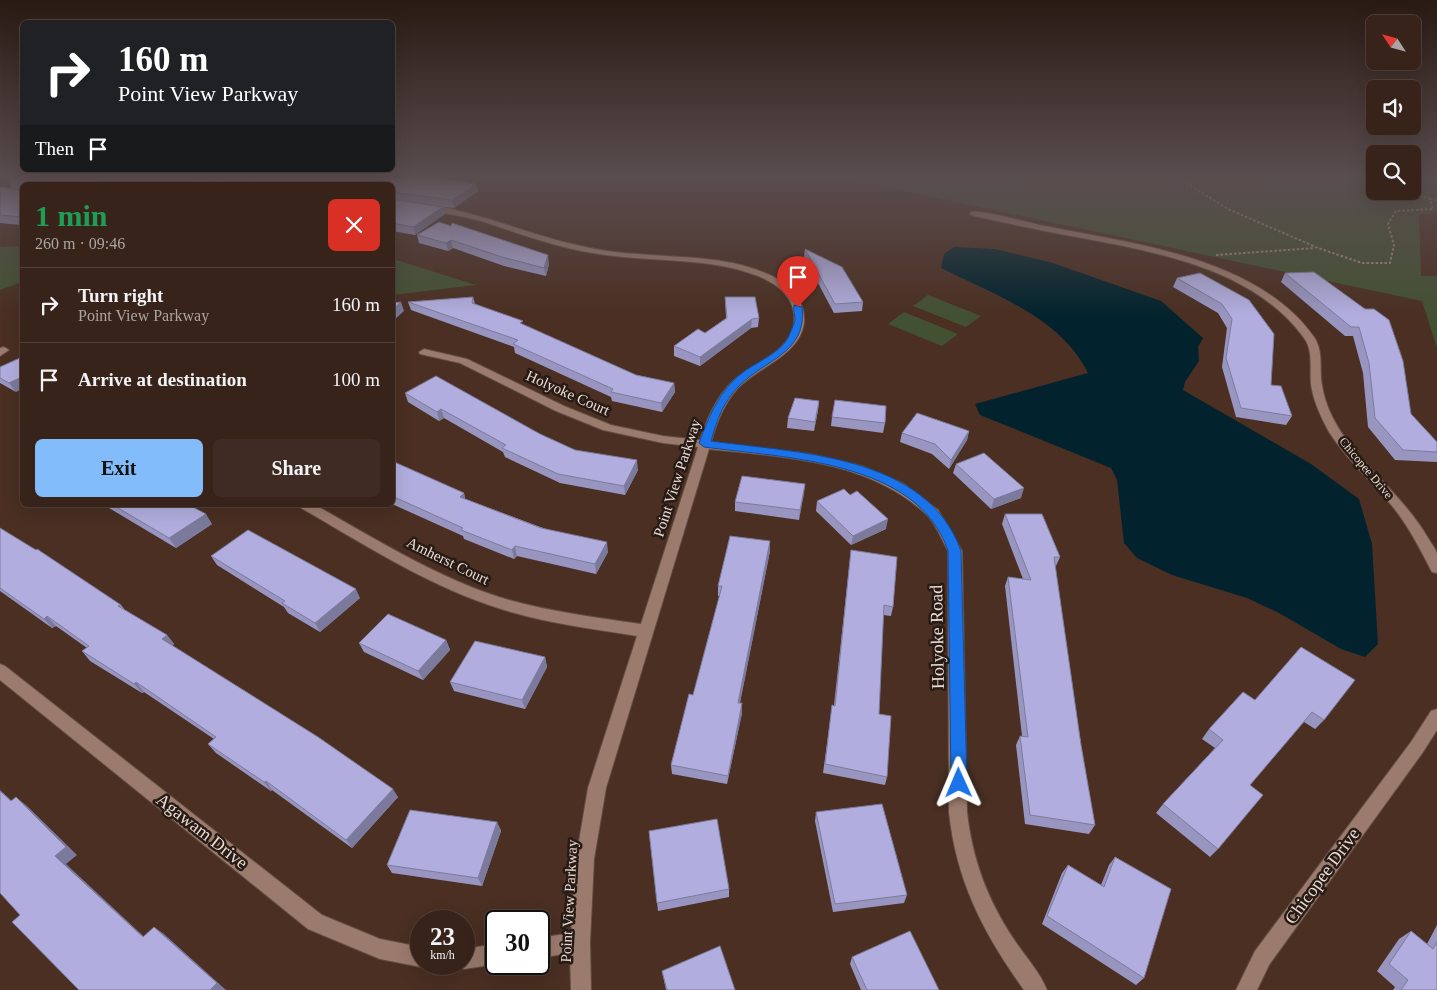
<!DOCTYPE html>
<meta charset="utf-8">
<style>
body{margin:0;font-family:"Times New Roman",serif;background:#3f2b23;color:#f1f3f6;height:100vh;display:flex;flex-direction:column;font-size:19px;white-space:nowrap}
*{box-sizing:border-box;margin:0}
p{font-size:16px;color:#aba4a2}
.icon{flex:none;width:28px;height:28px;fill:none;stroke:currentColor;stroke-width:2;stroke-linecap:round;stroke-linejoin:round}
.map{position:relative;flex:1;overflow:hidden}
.drawer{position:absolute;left:20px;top:182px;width:375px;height:325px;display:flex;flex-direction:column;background:#38231a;border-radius:8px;box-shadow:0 5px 20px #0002,0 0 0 1px #524039}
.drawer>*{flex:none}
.hud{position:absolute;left:20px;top:20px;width:375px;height:152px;border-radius:8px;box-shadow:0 5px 20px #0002,0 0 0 1px #524039;background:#202124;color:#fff;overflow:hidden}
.needle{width:32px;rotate:306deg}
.fabs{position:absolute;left:1366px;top:15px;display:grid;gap:10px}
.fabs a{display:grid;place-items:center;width:55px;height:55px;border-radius:8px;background:#38231a;box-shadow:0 5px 20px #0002,0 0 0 1px #524039;font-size:25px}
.speed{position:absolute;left:410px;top:910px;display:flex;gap:10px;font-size:25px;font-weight:700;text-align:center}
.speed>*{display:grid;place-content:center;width:65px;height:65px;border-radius:50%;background:#38231a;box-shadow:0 5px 20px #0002,0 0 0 1px #524039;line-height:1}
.speed small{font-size:12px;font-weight:400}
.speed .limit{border:2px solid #111;border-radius:8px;background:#fff;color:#111}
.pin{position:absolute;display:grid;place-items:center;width:42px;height:42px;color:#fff;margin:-51px -21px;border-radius:50% 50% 50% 0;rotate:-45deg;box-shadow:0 0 5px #0007}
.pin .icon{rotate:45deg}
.me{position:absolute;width:55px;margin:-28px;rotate:359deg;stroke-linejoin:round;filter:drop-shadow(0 0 4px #0008)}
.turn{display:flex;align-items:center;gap:18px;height:105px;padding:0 15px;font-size:22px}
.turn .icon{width:65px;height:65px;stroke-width:2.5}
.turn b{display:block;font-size:35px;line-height:42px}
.then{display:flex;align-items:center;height:48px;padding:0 15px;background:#0003;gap:10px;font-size:19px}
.round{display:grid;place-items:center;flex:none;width:52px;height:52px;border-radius:8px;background:#3f2b23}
.headline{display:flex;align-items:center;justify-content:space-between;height:85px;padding:0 15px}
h1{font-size:30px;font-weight:700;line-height:38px;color:#1e9e55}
.cta{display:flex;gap:10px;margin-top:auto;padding:10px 15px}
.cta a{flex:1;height:58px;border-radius:8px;background:#82bcfa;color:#111;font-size:20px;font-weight:700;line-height:58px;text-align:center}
.cta a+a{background:#3f2b23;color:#f1f3f6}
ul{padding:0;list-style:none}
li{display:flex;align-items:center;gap:15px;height:75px;padding:0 15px;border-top:1px solid #524039}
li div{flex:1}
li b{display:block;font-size:19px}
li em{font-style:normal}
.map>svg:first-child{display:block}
.green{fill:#435133}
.water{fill:#02232d}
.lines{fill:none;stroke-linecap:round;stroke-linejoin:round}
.minor-casing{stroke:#644d42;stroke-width:2}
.path{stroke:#a08a7f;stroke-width:2;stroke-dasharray:2.5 2;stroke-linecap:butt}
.minor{fill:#9b7b6d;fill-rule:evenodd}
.wall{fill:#9896c0}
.shaded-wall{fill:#7c7a9c}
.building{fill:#b1aedf;stroke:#7c7a9c}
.route{fill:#1a73e8;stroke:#114b97}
.labels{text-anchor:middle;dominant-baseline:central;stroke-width:5;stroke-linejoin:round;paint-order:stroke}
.far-street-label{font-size:12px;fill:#eddbd2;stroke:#271b15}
.street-label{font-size:15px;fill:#eddbd2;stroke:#271b15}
.near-street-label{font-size:18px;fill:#eddbd2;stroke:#271b15}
</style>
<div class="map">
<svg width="1437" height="990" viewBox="0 0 1437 990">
<rect width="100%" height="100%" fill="#4a2f22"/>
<g class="green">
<polygon points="833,176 1375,176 1375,191 1412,191 1413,176 1437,176 1437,213 1419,215 1421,276 1437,276 1437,348 1422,301"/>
<polygon points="22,246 22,282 0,290 0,247"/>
<polygon points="392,259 393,259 476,285 393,295"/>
<polygon points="928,295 981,316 966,327 913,306"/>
<polygon points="904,312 958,334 942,346 888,324"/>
</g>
<path class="water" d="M954 247 995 249 1053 263 1161 301 1203 338 1198 347 1199 361 1185 382 1183 390 1311 464 1359 499 1372 544 1378 644 1365 657 1341 649 1279 613 1247 598 1172 575 1137 558 1124 543 1117 480 1111 468 980 415 975 404 1088 373C1060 317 995 295 941 268L944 254Z"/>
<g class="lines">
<defs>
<g id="minor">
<path d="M425 205C436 204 448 208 459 211 494 219 528 233 564 242 588 248 613 253 638 254 680 258 726 256 765 273 786 281 806 298 804 323 800 355 758 367 738 388 724 403 717 422 711 442L810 454 862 466 904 484 938 510 962 551 967 812C972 858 987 899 1013 938 1024 955 1040 972 1047 990H1024C984 934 956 881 949 812L948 551C942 540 936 524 927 515 869 460 784 457 709 449L606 788 594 859 590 942 591 990H571L570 953 539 958V938L571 933 576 859 588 788 637 636C588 628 537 622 489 605 422 582 362 543 301 508L299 505H315C374 538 434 576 499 597 545 611 593 617 641 624L698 447 663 443 603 430 556 411 460 363 420 354 419 352 424 349 467 359 564 406 611 425 663 436 700 440C707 419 716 397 733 381 751 364 791 352 794 323 797 299 778 284 758 276 707 256 647 263 593 253 555 247 518 233 481 221 462 216 444 213 425 209Z"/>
<path d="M971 212C985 210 1029 223 1045 226 1134 244 1257 257 1314 337 1324 352 1319 369 1322 385 1325 407 1337 428 1351 446 1376 477 1407 502 1428 538 1431 543 1436 549 1437 554 1437 560 1437 567 1437 573L1432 572C1420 549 1409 527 1393 507 1372 482 1347 460 1329 432 1322 419 1315 405 1312 390 1308 373 1315 353 1304 338 1253 267 1151 251 1071 236 1038 230 1006 223 974 216L970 214Z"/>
<polygon points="4,347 9,350 0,356 0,348"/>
<polygon points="0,664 5,666 322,915 380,939 421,947 421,964 428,964 421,967 380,959 308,929 0,680"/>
<polygon points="1437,709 1437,730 1423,752 1269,965 1257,990 1236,990 1255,951 1411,742 1431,711"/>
<polygon points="496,944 497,964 464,969 457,966 456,964 464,964 464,949"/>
</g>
</defs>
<use href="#minor" class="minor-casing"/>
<g class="path">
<polyline points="1175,176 1228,209 1318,248 1362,263 1390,263 1394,245 1388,224 1396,211 1433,209 1430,199 1407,191"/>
<polyline points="1360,176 1375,181"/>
<polyline points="1430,199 1437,200"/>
<polyline points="1216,255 1315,248"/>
</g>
<use href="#minor" class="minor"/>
</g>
<g class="wall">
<polygon points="19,176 92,176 94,179 100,176 116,177 118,176 167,176 215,177 238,176 429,176 476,184 478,191 454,208 437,206 443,207 445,214 415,235 392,231 392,185 22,185 22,225 0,223 0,187 18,190 12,188 8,181"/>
<polygon points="451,226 549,264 546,276 504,266 453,248 448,251 419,243 417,235"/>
<polygon points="805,249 863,302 862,311 834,313 804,257"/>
<polygon points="1285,273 1365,309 1411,414 1437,442 1437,462 1395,460 1368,427 1363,373 1353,336 1345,336 1281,282"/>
<polygon points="1177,278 1249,300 1271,385 1292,416 1286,425 1236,417 1222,367 1227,328 1218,313 1173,287"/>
<polygon points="473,297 475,304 524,325 636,375 674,383 675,392 662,412 612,401 611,397 515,353 514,347 411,310 408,302"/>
<polygon points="725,297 759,318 758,327 751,328 700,366 674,356 674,346 705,333 726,318"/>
<polygon points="0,367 16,392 0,383"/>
<polygon points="405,393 540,434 575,450 638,470 625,495 560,483 505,457 503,452 444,418 439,421 408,402"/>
<polygon points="819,401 818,410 814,431 787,428 788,418"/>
<polygon points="832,417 885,423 883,433 831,426"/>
<polygon points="969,431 967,440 949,469 932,454 900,442 902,433"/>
<polygon points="392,461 464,493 465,499 608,552 596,574 517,556 514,559 464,539 463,536 392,504"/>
<polygon points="956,464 1021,498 991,509 953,473"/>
<polygon points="805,484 799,520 735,511 735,502"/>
<polygon points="817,501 886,529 851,545 816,511"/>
<polygon points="104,505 189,505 212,524 176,548"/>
<polygon points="1005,514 1060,557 1056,566 1055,566 1081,745 1095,825 1089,834 1025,824 1016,745 1020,736 1022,736 1005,586 1008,577 1023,579 1002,524"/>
<polygon points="0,528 121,605 125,610 167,635 174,644 172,646 398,797 352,848 272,790 271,791 216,753 208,744 214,739 144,692 142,693 90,661 82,651 87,648 56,626 52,628 0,591"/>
<polygon points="851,550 893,607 891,616 883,615 879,714 887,777 885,785 823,773 831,714 832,705 834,705"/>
<polygon points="770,551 740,703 742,713 727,784 672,774 671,765 693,695 720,596 718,596 718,586"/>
<polygon points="211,556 360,598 320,632 288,613 284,607 217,565"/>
<polygon points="446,640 450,650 423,680 364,652 359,643"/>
<polygon points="1301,647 1324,720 1315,729 1304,722 1250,785 1218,849 1210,857 1156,813 1163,804 1215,748 1202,739 1209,729 1255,700"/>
<polygon points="545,657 547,667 525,709 454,691 450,682"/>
<polygon points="816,812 907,895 904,903 833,912 815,821"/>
<polygon points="497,822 501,831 482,886 392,873 387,865"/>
<polygon points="649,831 729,889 729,897 658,911"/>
<polygon points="1115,857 1144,978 1136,985 1042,924 1062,873 1068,865 1101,885 1109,865"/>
<polygon points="1437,925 1437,990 1393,990 1395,987 1377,971 1399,939 1411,931 1427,944"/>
<polygon points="852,957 939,990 861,990 850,964"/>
<polygon points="662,971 735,990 666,990"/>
</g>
<g class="shaded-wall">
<polygon points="85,176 92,176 94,180 88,185 84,177"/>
<polygon points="476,184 478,191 454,208 452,200"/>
<polygon points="443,207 445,214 415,235 413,227"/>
<polygon points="451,240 453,248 448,251 446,243"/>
<polygon points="548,255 549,264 546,276 544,268"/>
<polygon points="401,302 404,311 392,322 392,310"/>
<polygon points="752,319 751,328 700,366 700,357"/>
<polygon points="22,377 22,389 16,392 9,383"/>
<polygon points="674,383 675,392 662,412 661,403"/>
<polygon points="819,401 818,410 814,431 815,422"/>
<polygon points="441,409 444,418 439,421 437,412"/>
<polygon points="969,431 967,440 949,469 951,460"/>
<polygon points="637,460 638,470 625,495 624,486"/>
<polygon points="805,484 804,494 799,520 800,510"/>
<polygon points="1024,488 1021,498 991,509 994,499"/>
<polygon points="464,493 466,503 460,497"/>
<polygon points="206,514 212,524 176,548 169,538"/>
<polygon points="888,519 886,529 851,545 853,536"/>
<polygon points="770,541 770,551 738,712 738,703"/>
<polygon points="607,542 608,552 596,574 595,564"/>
<polygon points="515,546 517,556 514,559 512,550"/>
<polygon points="356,589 360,598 320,632 315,623"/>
<polygon points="47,616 56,626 52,628 44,619"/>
<polygon points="167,635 174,644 169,648 162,639"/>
<polygon points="446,640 450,650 423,680 418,671"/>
<polygon points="545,657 547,667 525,709 522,700"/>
<polygon points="136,682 144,692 142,693 134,684"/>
<polygon points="742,703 742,713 727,784 728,776"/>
<polygon points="266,781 272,790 271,791 264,782"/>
<polygon points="393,789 398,797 352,848 346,840"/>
<polygon points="0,790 22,810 11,801 0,791"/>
<polygon points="16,797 27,806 77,855 66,864 153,945 143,937 55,856"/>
<polygon points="497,822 501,831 482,886 478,878"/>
<polygon points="154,927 164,934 226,990 210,990"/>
</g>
<g class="building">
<polygon points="19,176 85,176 84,177 86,179 95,179 100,176 116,177 118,176 155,176 215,177 238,176 429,176 476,184 452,200 392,192 392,185 22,185 22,217 0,215 0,187 19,190 19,183 8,181"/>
<polygon points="392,199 443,207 413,227 392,223"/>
<polygon points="439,222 451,226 452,223 548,255 544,268 502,257 451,240 446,243 417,235"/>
<polygon points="805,249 842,267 863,302 835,304"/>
<polygon points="1314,272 1365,309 1374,309 1389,320 1403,361 1411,414 1437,442 1437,452 1403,450 1375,418 1369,363 1359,327 1351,327 1285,273"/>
<polygon points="1200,273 1249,300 1274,334 1271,385 1281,386 1292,416 1241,408 1226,358 1232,319 1222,304 1177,278"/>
<polygon points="473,297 472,303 523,321 520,323 636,375 674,383 661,403 611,392 613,389 513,344 518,340 408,302"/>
<polygon points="725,297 755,297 759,318 752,319 700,357 674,346 698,329 705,333 727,318"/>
<polygon points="401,302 392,310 392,303"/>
<polygon points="22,357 22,377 9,383 0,378 0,367"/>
<polygon points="436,376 540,434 575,450 637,460 624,486 558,474 502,448 506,445 441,409 437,412 405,393"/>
<polygon points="795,398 819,401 815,422 788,418"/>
<polygon points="835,400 886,406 885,423 832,417"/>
<polygon points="917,413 969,431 951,460 935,444 902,433"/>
<polygon points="984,453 1024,488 994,499 956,464"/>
<polygon points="392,461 464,493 460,497 541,528 607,542 595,564 515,546 512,550 461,530 463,528 392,496"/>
<polygon points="742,476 805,484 800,510 735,502"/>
<polygon points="844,489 850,495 857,491 888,519 853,536 817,501"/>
<polygon points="113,505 189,505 206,514 169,538"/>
<polygon points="1005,514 1042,514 1060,557 1054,557 1081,745 1095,825 1030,815 1020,736 1028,737 1008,577 1031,580"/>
<polygon points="0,528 36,550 37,549 121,605 118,606 167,635 162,639 318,737 393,789 346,840 266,781 264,782 208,744 216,737 136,682 134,684 82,651 89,646 47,616 44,619 0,588"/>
<polygon points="248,530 356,589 315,623 282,603 285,601 211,556"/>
<polygon points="730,536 770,541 738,703 742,703 728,776 671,765 689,694 693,695 722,586 718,586"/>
<polygon points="851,550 897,557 893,607 884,605 879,714 891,716 887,777 825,764 832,705 835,706"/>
<polygon points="388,614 446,640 418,671 359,643"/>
<polygon points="475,641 545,657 522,700 450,682"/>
<polygon points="1301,647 1355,680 1324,720 1312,712 1250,785 1263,795 1218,849 1163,804 1223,740 1209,729 1243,692 1255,700"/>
<polygon points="0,791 11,801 16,797 66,847 55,856 143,937 154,927 217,983 210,990 79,990 12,922 20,915 0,893"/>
<polygon points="882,804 907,895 835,904 816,812"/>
<polygon points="410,810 497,822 478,878 387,865"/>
<polygon points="717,819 729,889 657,903 649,831"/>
<polygon points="1115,857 1171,889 1144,978 1047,916 1068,865 1104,887"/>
<polygon points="910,931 939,990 867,990 852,957"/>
<polygon points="1411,931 1433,949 1437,942 1437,990 1401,990 1408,980 1389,964"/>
<polygon points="720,946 735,990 667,990 662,971"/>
</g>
<linearGradient id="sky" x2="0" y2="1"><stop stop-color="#291a13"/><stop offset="0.56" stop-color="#5a4d4f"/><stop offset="1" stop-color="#5a4d4f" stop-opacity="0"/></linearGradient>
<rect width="1437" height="315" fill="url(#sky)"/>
<path class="route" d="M794 305 802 307C808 353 764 360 739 386 723 402 717 420 711 441 796 453 927 454 961 551L967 783 964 788 959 790 953 788 951 783 948 551C918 460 784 458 704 447L699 443C709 416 719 391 742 373 756 362 779 354 788 338 790 333 794 325 795 320 795 315 793 310 794 305Z"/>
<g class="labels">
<g class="far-street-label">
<text transform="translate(1366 468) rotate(50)">Chicopee Drive</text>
</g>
<g class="street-label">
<text transform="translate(568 393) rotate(24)">Holyoke Court</text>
<text transform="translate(677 478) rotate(-72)">Point View Parkway</text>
<text transform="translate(448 561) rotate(26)">Amherst Court</text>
<text transform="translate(569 901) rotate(-87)">Point View Parkway</text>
</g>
<g class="near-street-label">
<text transform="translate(937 637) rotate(-91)">Holyoke Road</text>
<text transform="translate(202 831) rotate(38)">Agawam Drive</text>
<text transform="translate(1322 876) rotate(-54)">Chicopee Drive</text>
</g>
</g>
</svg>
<div class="fabs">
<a><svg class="needle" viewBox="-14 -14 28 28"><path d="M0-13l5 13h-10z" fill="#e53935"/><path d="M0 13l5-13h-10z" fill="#aba4a2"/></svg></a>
<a><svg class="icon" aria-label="sound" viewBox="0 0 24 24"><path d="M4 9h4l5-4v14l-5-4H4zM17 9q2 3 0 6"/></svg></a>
<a><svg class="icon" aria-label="search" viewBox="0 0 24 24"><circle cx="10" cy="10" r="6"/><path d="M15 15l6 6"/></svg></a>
</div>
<div class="speed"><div>23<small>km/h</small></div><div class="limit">30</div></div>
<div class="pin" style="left:798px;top:307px;background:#d93025"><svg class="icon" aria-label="arrive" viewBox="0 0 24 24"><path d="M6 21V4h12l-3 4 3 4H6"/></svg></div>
<svg class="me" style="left:959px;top:783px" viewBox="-20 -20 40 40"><path d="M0-17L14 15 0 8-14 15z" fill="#1a73e8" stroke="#fff" stroke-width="4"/></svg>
<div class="hud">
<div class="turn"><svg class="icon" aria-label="right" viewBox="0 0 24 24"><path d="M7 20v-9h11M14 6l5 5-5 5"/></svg><div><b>160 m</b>Point View Parkway</div></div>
<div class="then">Then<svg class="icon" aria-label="arrive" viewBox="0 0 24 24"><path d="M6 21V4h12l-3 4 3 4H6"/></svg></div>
</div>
<section class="drawer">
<div class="headline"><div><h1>1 min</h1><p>260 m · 09:46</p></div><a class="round" style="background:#d93025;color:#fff"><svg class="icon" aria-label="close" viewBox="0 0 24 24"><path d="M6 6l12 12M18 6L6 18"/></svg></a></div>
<ul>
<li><svg class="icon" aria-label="right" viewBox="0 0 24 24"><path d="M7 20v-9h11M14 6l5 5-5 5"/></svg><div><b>Turn right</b><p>Point View Parkway</p></div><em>160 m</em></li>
<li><svg class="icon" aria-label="arrive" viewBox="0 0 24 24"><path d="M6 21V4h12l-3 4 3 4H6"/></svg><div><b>Arrive at destination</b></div><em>100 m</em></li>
</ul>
<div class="cta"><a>Exit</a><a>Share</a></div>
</section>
</div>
